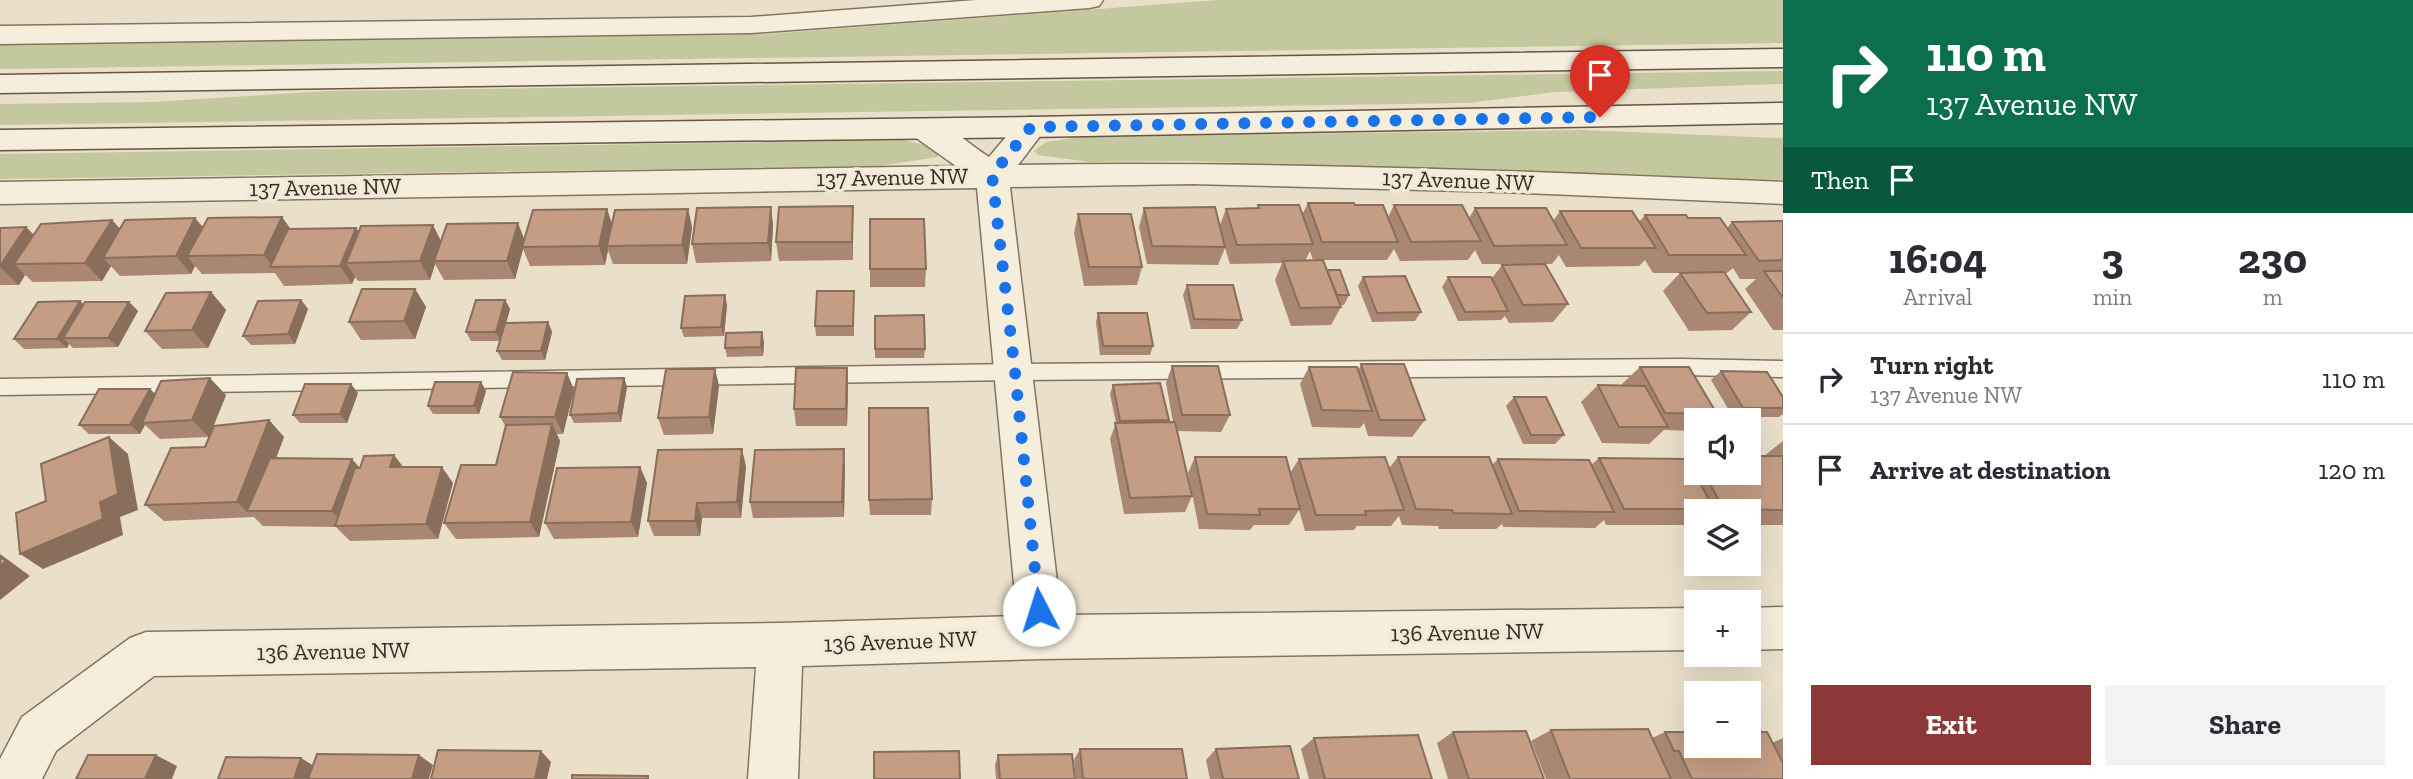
<!DOCTYPE html>
<meta charset="utf-8">
<style>
body{margin:0;font-family:"Zilla Slab",serif;background:#f2f2f3;color:#2b2b33;height:100vh;display:flex;flex-direction:column;font-size:26px;white-space:nowrap}
*{box-sizing:border-box;margin:0}
p{font-size:23px;color:#7c7c81}
.icon{flex:none;width:38px;height:38px;fill:none;stroke:currentColor;stroke-width:2;stroke-linecap:round;stroke-linejoin:round}
.map{position:relative;flex:1;overflow:hidden}
.details{display:flex;flex-direction:column;background:#fff;width:630px}
.details>*{flex:none}
.top-card{background:#0b6e4f;color:#fff;overflow:hidden}
.tools{position:absolute;left:1684px;top:408px;display:grid;gap:14px}
.tools a{display:grid;place-items:center;width:77px;height:77px;border-radius:0px;background:#fff;box-shadow:0 7px 28px #0002;font-size:35px}
.pin{position:absolute;display:grid;place-items:center;width:60px;height:60px;color:#fff;margin:-72px -30px;border-radius:50% 50% 50% 0;rotate:-45deg;box-shadow:0 0 7px #0007}
.pin .icon{rotate:45deg}
.me{position:absolute;width:77px;margin:-38px;rotate:355deg;stroke-linejoin:round;filter:drop-shadow(0 0 5px #0008)}
.turn{display:flex;align-items:center;gap:24px;height:147px;padding:0 28px;font-size:32px}
.turn .icon{width:91px;height:91px;stroke-width:2.5}
.turn b{display:block;font-size:49px;line-height:60px}
.then{display:flex;align-items:center;height:66px;padding:0 28px;background:#0003;gap:14px;font-size:26px}
.eta{display:flex;justify-content:space-evenly;align-items:center;height:119px;text-align:center}
.eta b{font-size:42px;font-weight:700;line-height:49px}
.primary-button{display:flex;gap:14px;margin-top:auto;padding:14px 28px}
.primary-button a{flex:1;height:80px;border-radius:0px;background:#8e3739;color:#fff;font-size:28px;font-weight:700;line-height:80px;text-align:center}
.primary-button a+a{background:#f2f2f3;color:#2b2b33}
ul{padding:0;list-style:none}
li{display:flex;align-items:center;gap:21px;height:91px;padding:0 28px;border-top:2px solid #e1e1e2}
li div{flex:1}
li b{display:block;font-size:26px}
li em{font-style:normal}
main{display:flex;flex:1;min-height:0}
.map>svg:first-child{display:block}
.green{fill:#c4c89f}
.lines{fill:none;stroke-linecap:round;stroke-linejoin:round}
.service-casing{stroke:#857360;stroke-width:3}
.minor-casing{stroke:#857360;stroke-width:3}
.secondary-casing{stroke:#675443;stroke-width:3}
.service{fill:#f6eedd;fill-rule:evenodd}
.minor{fill:#f6eedd;fill-rule:evenodd}
.secondary{fill:#f6eedd;fill-rule:evenodd}
.wall{fill:#a98772;fill-rule:evenodd}
.shaded-wall{fill:#896e5c}
.building{fill:#c49d84;stroke:#896e5c;stroke-width:2}
.route{stroke:#1a73e8;stroke-width:12;stroke-dasharray:0 21.6}
.labels{text-anchor:middle;dominant-baseline:central;stroke-width:7;stroke-linejoin:round;paint-order:stroke}
.street-label{font-size:23px;fill:#372c22;stroke:#f2ead9}
</style>
<main>
<div class="map">
<svg width="1783" height="779" viewBox="0 0 1783 779">
<rect width="100%" height="100%" fill="#eae0ca"/>
<g class="green">
<polygon points="1217,0 1783,0 1783,43 0,69 0,45 10,44 767,34"/>
<polygon points="1783,71 1783,84 1555,92 1468,103 0,125 0,104 152,102 327,91"/>
<polygon points="1581,130 1783,138 1783,180 1189,161 1090,162 1038,155 1034,151 1046,142 1080,137"/>
<polygon points="904,140 937,148 938,157 880,166 0,179 0,154"/>
</g>
<g class="lines">
<defs>
<polygon id="service" points="1682,359 1783,361 1783,377 1682,375 1015,380 0,395 0,379 1015,364"/>
<g id="minor">
<polygon points="976,0 1103,0 1099,6 1089,8 751,33 0,44 0,26 751,17"/>
<path d="M1031 117 1042 120 1047 127 1018 165C1273 161 1528 171 1783 182V204L1502 192 1192 184 1010 187 1061 615 1696 608V650L1041 659 802 666 798 779H748L756 667 154 676 56 751 42 779H0V759L22 717 130 638 146 632 780 623 1017 616 977 188 0 204V182L956 166 912 135 907 128 912 121C939 114 967 143 989 157L1020 120Z"/>
<polygon points="1783,607 1783,649 1748,650 1748,608"/>
</g>
<g id="secondary">
<polygon points="1783,49 1783,67 0,93 0,75"/>
<polygon points="1783,103 1783,123 1031,137 0,150 0,130 1031,117"/>
</g>
</defs>
<use href="#service" class="service-casing"/>
<use href="#minor" class="minor-casing"/>
<use href="#secondary" class="secondary-casing"/>
<use href="#service" class="service"/>
<use href="#minor" class="minor"/>
<use href="#secondary" class="secondary"/>
</g>
<g class="wall">
<path d="M1308 203 1355 205 1388 217 1394 205 1469 218 1475 208 1553 221 1560 211 1639 222 1645 215 1688 218 1727 228 1732 222 1783 221V330H1773L1745 289 1756 279H1740L1733 268 1727 273H1725L1751 312 1732 330 1689 331 1663 291 1680 273H1653L1645 260 1639 266 1566 267 1559 255 1552 264H1482L1475 250 1468 260 1400 261 1394 249 1387 260H1323L1327 270 1349 295 1344 305H1341V307L1331 325 1291 326 1275 280 1282 263 1230 264 1225 248 1218 265 1147 264 1139 227 1144 208 1220 225 1226 209 1257 208 1258 205 1302 215ZM1310 251 1313 260 1305 261Z"/>
<polygon points="771,207 773,226 771,261 696,263 692,244"/>
<polygon points="607,209 612,224 688,209 692,227 687,264 613,264 608,250 605,265 530,266 523,249 515,279 444,280 435,264 430,280 358,281 355,277 352,284 284,286 275,273 202,274 195,266 191,274 120,276 111,266 102,281 33,282 25,275 19,285 0,285 0,228 26,227 34,235 112,220 120,229 195,218 203,227 282,217 290,229 356,228 359,232 441,241 525,240"/>
<polygon points="1078,214 1142,267 1137,285 1084,286 1074,233"/>
<polygon points="853,225 853,260 779,261 776,242"/>
<polygon points="1502,265 1568,304 1553,322 1509,323 1505,316 1501,320 1458,321 1442,287 1448,277 1492,278"/>
<polygon points="870,269 926,269 925,287 870,287"/>
<polygon points="1363,277 1421,312 1415,321 1372,322 1358,286"/>
<polygon points="1187,285 1242,320 1237,329 1191,329 1183,295"/>
<polygon points="415,289 426,307 415,339 361,340 349,322"/>
<polygon points="211,292 226,310 208,348 162,349 145,331"/>
<polygon points="301,300 308,309 295,344 251,345 243,336"/>
<polygon points="505,300 510,309 506,323 548,322 552,332 545,360 502,360 497,351 500,341 471,341 466,332"/>
<polygon points="854,300 854,336 816,336 815,326"/>
<polygon points="80,301 83,304 129,302 138,311 118,347 73,348 69,344 67,348 24,349 14,339"/>
<polygon points="727,305 724,336 684,337 681,328"/>
<polygon points="1098,313 1153,346 1150,355 1100,355 1096,322"/>
<polygon points="875,316 925,349 924,358 875,358"/>
<polygon points="764,342 763,356 727,357 725,348"/>
<polygon points="1361,364 1425,420 1412,437 1368,436 1364,423 1360,428 1312,427 1300,384 1309,367 1358,370"/>
<polygon points="1172,366 1230,415 1221,432 1177,431 1192,496 1185,512 1124,514 1110,439 1116,423 1110,394 1113,385 1169,420 1168,422 1173,422 1166,383"/>
<polygon points="1640,367 1717,414 1709,420 1696,420 1696,431 1664,430 1649,444 1602,443 1581,402 1598,385 1623,385 1622,384"/>
<polygon points="847,368 848,385 847,426 796,426 794,409"/>
<polygon points="715,369 719,386 713,434 664,435 658,418"/>
<polygon points="1721,371 1783,397 1783,414 1779,417 1733,417 1711,380"/>
<polygon points="567,373 574,390 563,434 557,434 560,441 539,537 456,539 444,523 496,465 506,427 500,417"/>
<polygon points="624,378 627,387 621,422 574,423 570,415"/>
<polygon points="481,382 486,391 479,414 433,414 428,406"/>
<polygon points="150,389 155,394 226,395 209,437 160,439 145,425 140,434 89,434 79,425"/>
<polygon points="358,393 347,423 300,423 293,415"/>
<polygon points="1514,397 1564,435 1555,444 1523,444 1506,406"/>
<polygon points="269,420 284,437 276,458 360,468 394,455 403,467 453,483 438,539 350,541 336,527 263,526 254,517 164,521 145,505 205,447"/>
<polygon points="1783,441 1783,525 1748,525 1748,511 1696,511 1696,523 1693,525 1606,525 1604,520 1595,528 1503,527 1502,524 1496,529 1439,529 1438,526 1402,525 1399,516 1391,526 1357,526 1354,530 1305,531 1299,510 1289,525 1254,525 1250,530 1199,529 1188,473 1195,457 1290,473 1299,459 1389,468 1398,457 1492,465 1498,459 1591,465 1599,458 1688,461 1694,456 1696,456 1696,472 1748,472 1764,456"/>
<polygon points="746,466 741,518 702,518 700,536 654,536 648,521"/>
<polygon points="845,466 844,517 753,518 750,502"/>
<polygon points="640,467 647,483 638,537 554,539 545,523"/>
<polygon points="932,499 931,515 870,515 869,500"/>
<polygon points="1551,730 1652,738 1665,732 1772,743 1783,738 1783,779 1546,779 1531,741"/>
<polygon points="1453,732 1544,779 1448,779 1437,743"/>
<polygon points="1314,738 1432,779 1309,779 1301,749"/>
<polygon points="1080,749 1187,779 1076,779 1074,760"/>
<polygon points="1216,749 1299,779 1210,779 1206,760"/>
<polygon points="998,755 1075,779 996,779 995,765"/>
</g>
<g class="shaded-wall">
<polygon points="853,206 853,260 852,242"/>
<polygon points="771,207 773,226 771,261 768,243"/>
<polygon points="607,209 613,228 607,246 608,250 605,265 599,246"/>
<polygon points="688,209 692,227 687,264 682,245"/>
<polygon points="282,217 295,235 273,267 264,255"/>
<polygon points="195,218 210,237 187,256 195,266 191,274 176,256"/>
<polygon points="112,220 128,238 103,258 111,266 102,281 85,263"/>
<polygon points="518,223 525,241 522,247 523,249 515,279 507,261"/>
<polygon points="433,225 442,243 434,261 435,264 430,280 420,261"/>
<polygon points="26,227 44,246 14,264 25,275 19,285 0,267"/>
<polygon points="356,228 367,246 346,263 355,277 352,284 340,266"/>
<polygon points="415,289 426,307 415,339 404,321"/>
<polygon points="211,292 226,310 208,348 192,330"/>
<polygon points="725,295 727,305 724,336 721,327"/>
<polygon points="301,300 308,309 295,344 288,334"/>
<polygon points="505,300 510,309 501,341 496,332"/>
<polygon points="80,301 90,311 63,338 69,344 67,348 57,339"/>
<polygon points="129,302 138,311 118,347 108,338"/>
<polygon points="548,322 552,332 545,360 541,351"/>
<polygon points="762,332 764,342 763,356 761,347"/>
<polygon points="847,368 848,385 847,426 846,409"/>
<polygon points="715,369 719,386 713,434 709,417"/>
<polygon points="567,373 574,390 563,434 555,417"/>
<polygon points="210,378 226,395 209,437 192,420"/>
<polygon points="624,378 627,387 621,422 618,413"/>
<polygon points="481,382 486,391 479,414 474,406"/>
<polygon points="351,384 358,393 347,423 340,414"/>
<polygon points="150,389 159,398 142,423 145,425 140,434 130,425"/>
<polygon points="269,420 284,437 256,511 247,511 254,518 237,502"/>
<polygon points="552,424 560,441 539,537 530,522"/>
<polygon points="109,437 128,454 138,510 120,517 123,535 43,569 20,554 100,502"/>
<polygon points="742,449 746,466 741,518 737,502"/>
<polygon points="844,449 845,466 844,517 842,502"/>
<polygon points="394,455 406,471 390,467"/>
<polygon points="352,459 366,475 346,527 332,511"/>
<polygon points="442,467 453,483 438,539 426,524"/>
<polygon points="640,467 647,483 638,537 631,522"/>
<polygon points="697,503 702,518 700,536 695,521"/>
<polygon points="0,554 30,576 0,600"/>
<polygon points="541,751 551,762 547,779 535,779"/>
<polygon points="156,755 177,766 172,779 145,779"/>
<polygon points="419,755 433,765 429,779 412,779"/>
<polygon points="301,758 319,769 316,779 294,779"/>
</g>
<g class="building">
<polygon points="1308,203 1354,203 1355,205 1383,205 1398,242 1322,242"/>
<polygon points="1258,205 1299,205 1313,244 1237,245 1226,209 1259,208"/>
<polygon points="1394,205 1462,205 1481,241 1411,242"/>
<polygon points="853,206 852,242 776,242 779,207"/>
<polygon points="771,207 768,243 692,244 697,208"/>
<polygon points="1215,207 1225,247 1152,246 1144,208"/>
<polygon points="1475,208 1546,208 1567,245 1494,246"/>
<polygon points="607,209 599,246 522,247 533,210"/>
<polygon points="688,209 682,245 607,246 615,210"/>
<polygon points="1560,211 1632,211 1656,248 1581,248"/>
<polygon points="1078,214 1131,214 1142,267 1089,267"/>
<polygon points="1645,215 1686,215 1688,218 1720,218 1746,255 1669,255"/>
<polygon points="282,217 264,255 187,256 208,218"/>
<polygon points="195,218 176,256 103,258 125,220"/>
<polygon points="870,219 924,219 926,269 870,269"/>
<polygon points="112,220 85,263 14,264 41,224"/>
<polygon points="1783,221 1783,260 1759,261 1732,222"/>
<polygon points="518,223 507,261 434,261 447,224"/>
<polygon points="433,225 420,261 346,263 361,226"/>
<polygon points="26,227 0,266 0,228"/>
<polygon points="356,228 340,266 270,267 288,229"/>
<polygon points="1323,260 1341,307 1300,308 1283,261"/>
<polygon points="1545,264 1568,304 1523,305 1502,265"/>
<polygon points="1327,270 1340,270 1349,295 1337,295"/>
<polygon points="1764,271 1783,271 1783,298"/>
<polygon points="1724,272 1751,312 1707,313 1680,273"/>
<polygon points="1405,276 1421,312 1377,313 1363,277"/>
<polygon points="1448,277 1491,277 1508,311 1465,312"/>
<polygon points="1187,285 1233,285 1242,320 1194,319"/>
<polygon points="362,289 415,289 404,321 349,322"/>
<polygon points="817,291 854,291 853,326 815,326"/>
<polygon points="211,292 192,330 145,331 166,293"/>
<polygon points="725,295 721,327 681,328 685,296"/>
<polygon points="301,300 288,334 243,336 258,301"/>
<polygon points="476,300 505,300 496,332 466,332"/>
<polygon points="80,301 57,339 14,339 38,302"/>
<polygon points="85,302 129,302 108,338 63,338"/>
<polygon points="1098,313 1147,313 1153,346 1103,346"/>
<polygon points="924,315 925,349 875,349 875,316"/>
<polygon points="548,322 541,351 497,351 505,323"/>
<polygon points="762,332 761,347 725,348 726,333"/>
<polygon points="1361,364 1404,364 1425,420 1380,420"/>
<polygon points="1172,366 1218,366 1230,415 1182,415"/>
<polygon points="1309,367 1357,367 1372,411 1322,410"/>
<polygon points="1640,367 1689,367 1717,414 1665,413"/>
<polygon points="796,368 847,368 846,409 794,409"/>
<polygon points="666,369 715,369 709,417 658,418"/>
<polygon points="1721,371 1767,372 1783,397 1783,408 1743,408"/>
<polygon points="513,372 567,373 555,417 500,417"/>
<polygon points="210,378 192,420 142,423 161,381"/>
<polygon points="624,378 618,413 570,415 577,379"/>
<polygon points="435,382 481,382 474,406 428,406"/>
<polygon points="1160,383 1169,420 1120,421 1113,385"/>
<polygon points="305,384 351,384 340,414 293,415"/>
<polygon points="1598,385 1645,386 1668,427 1619,427"/>
<polygon points="99,389 150,389 130,425 79,425"/>
<polygon points="1514,397 1546,397 1564,435 1531,435"/>
<polygon points="869,408 928,408 932,499 869,500"/>
<polygon points="269,420 237,502 145,505 171,448 205,447 214,426"/>
<polygon points="1175,422 1192,496 1130,498 1115,423"/>
<polygon points="552,424 530,522 444,523 461,465 496,465 506,425"/>
<polygon points="109,437 118,494 100,502 103,519 20,554 16,513 46,501 41,464"/>
<polygon points="742,449 737,502 697,503 695,521 648,521 658,450"/>
<polygon points="844,449 842,502 750,502 755,450"/>
<polygon points="394,455 390,467 442,467 426,524 335,526 355,468 360,468 364,456"/>
<polygon points="1748,456 1783,456 1783,510 1724,509 1703,472 1748,472"/>
<polygon points="1195,457 1286,457 1300,509 1259,509 1260,515 1207,514"/>
<polygon points="1385,457 1404,510 1365,511 1366,515 1316,515 1299,459"/>
<polygon points="1398,457 1489,457 1512,514 1453,513 1452,510 1416,509"/>
<polygon points="270,458 352,459 332,511 247,511"/>
<polygon points="1599,458 1687,459 1714,509 1624,509"/>
<polygon points="1498,459 1589,460 1614,512 1519,511"/>
<polygon points="640,467 631,522 545,523 557,468"/>
<polygon points="0,557 6,561 0,566"/>
<polygon points="1648,729 1671,779 1570,779 1551,730"/>
<polygon points="1526,731 1544,779 1469,779 1453,732"/>
<polygon points="1665,732 1696,732 1696,746 1748,746 1748,732 1767,732 1783,763 1783,779 1692,779 1679,751 1674,751"/>
<polygon points="1418,735 1432,779 1325,779 1314,738"/>
<polygon points="1290,746 1299,779 1223,779 1216,749"/>
<polygon points="1080,749 1182,749 1187,779 1083,779"/>
<polygon points="438,750 541,751 535,779 431,779"/>
<polygon points="959,751 960,779 874,779 874,752"/>
<polygon points="317,754 419,755 412,779 308,779"/>
<polygon points="1072,754 1075,779 1000,779 998,755"/>
<polygon points="88,755 156,755 145,779 76,779"/>
<polygon points="226,757 301,758 294,779 218,779"/>
<polygon points="572,775 648,776 648,779 572,779"/>
</g>
<g class="lines">
<polyline class="route" points="1039,610 1015,372 992,175 1031,127 1600,117"/>
</g>
<g class="labels">
<g class="street-label">
<text transform="translate(892 177) rotate(-1)">137 Avenue NW</text>
<text transform="translate(1458 180) rotate(2)">137 Avenue NW</text>
<text transform="translate(325 187) rotate(-1)">137 Avenue NW</text>
<text transform="translate(1467 632) rotate(-1)">136 Avenue NW</text>
<text transform="translate(900 641) rotate(-2)">136 Avenue NW</text>
<text transform="translate(333 651) rotate(-1)">136 Avenue NW</text>
</g>
</g>
</svg>
<div class="tools">
<a><svg class="icon" aria-label="sound" viewBox="0 0 24 24"><path d="M4 9h4l5-4v14l-5-4H4zM17 9q2 3 0 6"/></svg></a>
<a><svg class="icon" aria-label="layers" viewBox="0 0 24 24"><path d="M12 4l9 5-9 5-9-5zM3 14l9 5 9-5"/></svg></a>
<a>+</a>
<a>−</a>
</div>
<div class="pin" style="left:1600px;top:117px;background:#d93025"><svg class="icon" aria-label="arrive" viewBox="0 0 24 24"><path d="M6 21V4h12l-3 4 3 4H6"/></svg></div>
<svg class="me" style="left:1039px;top:610px" viewBox="-20 -20 40 40"><circle r="19" fill="#fff"/><path d="M0-13L10 11 0 6-10 11z" fill="#1a73e8"/></svg>
</div>
<section class="details">
<div class="top-card">
<div class="turn"><svg class="icon" aria-label="right" viewBox="0 0 24 24"><path d="M7 20v-9h11M14 6l5 5-5 5"/></svg><div><b>110 m</b>137 Avenue NW</div></div>
<div class="then">Then<svg class="icon" aria-label="arrive" viewBox="0 0 24 24"><path d="M6 21V4h12l-3 4 3 4H6"/></svg></div>
</div>
<div class="eta">
<div><b>16:04</b><p>Arrival</p></div>
<div><b>3</b><p>min</p></div>
<div><b>230</b><p>m</p></div>
</div>
<ul>
<li><svg class="icon" aria-label="right" viewBox="0 0 24 24"><path d="M7 20v-9h11M14 6l5 5-5 5"/></svg><div><b>Turn right</b><p>137 Avenue NW</p></div><em>110 m</em></li>
<li><svg class="icon" aria-label="arrive" viewBox="0 0 24 24"><path d="M6 21V4h12l-3 4 3 4H6"/></svg><div><b>Arrive at destination</b></div><em>120 m</em></li>
</ul>
<div class="primary-button"><a>Exit</a><a>Share</a></div>
</section>
</main>
